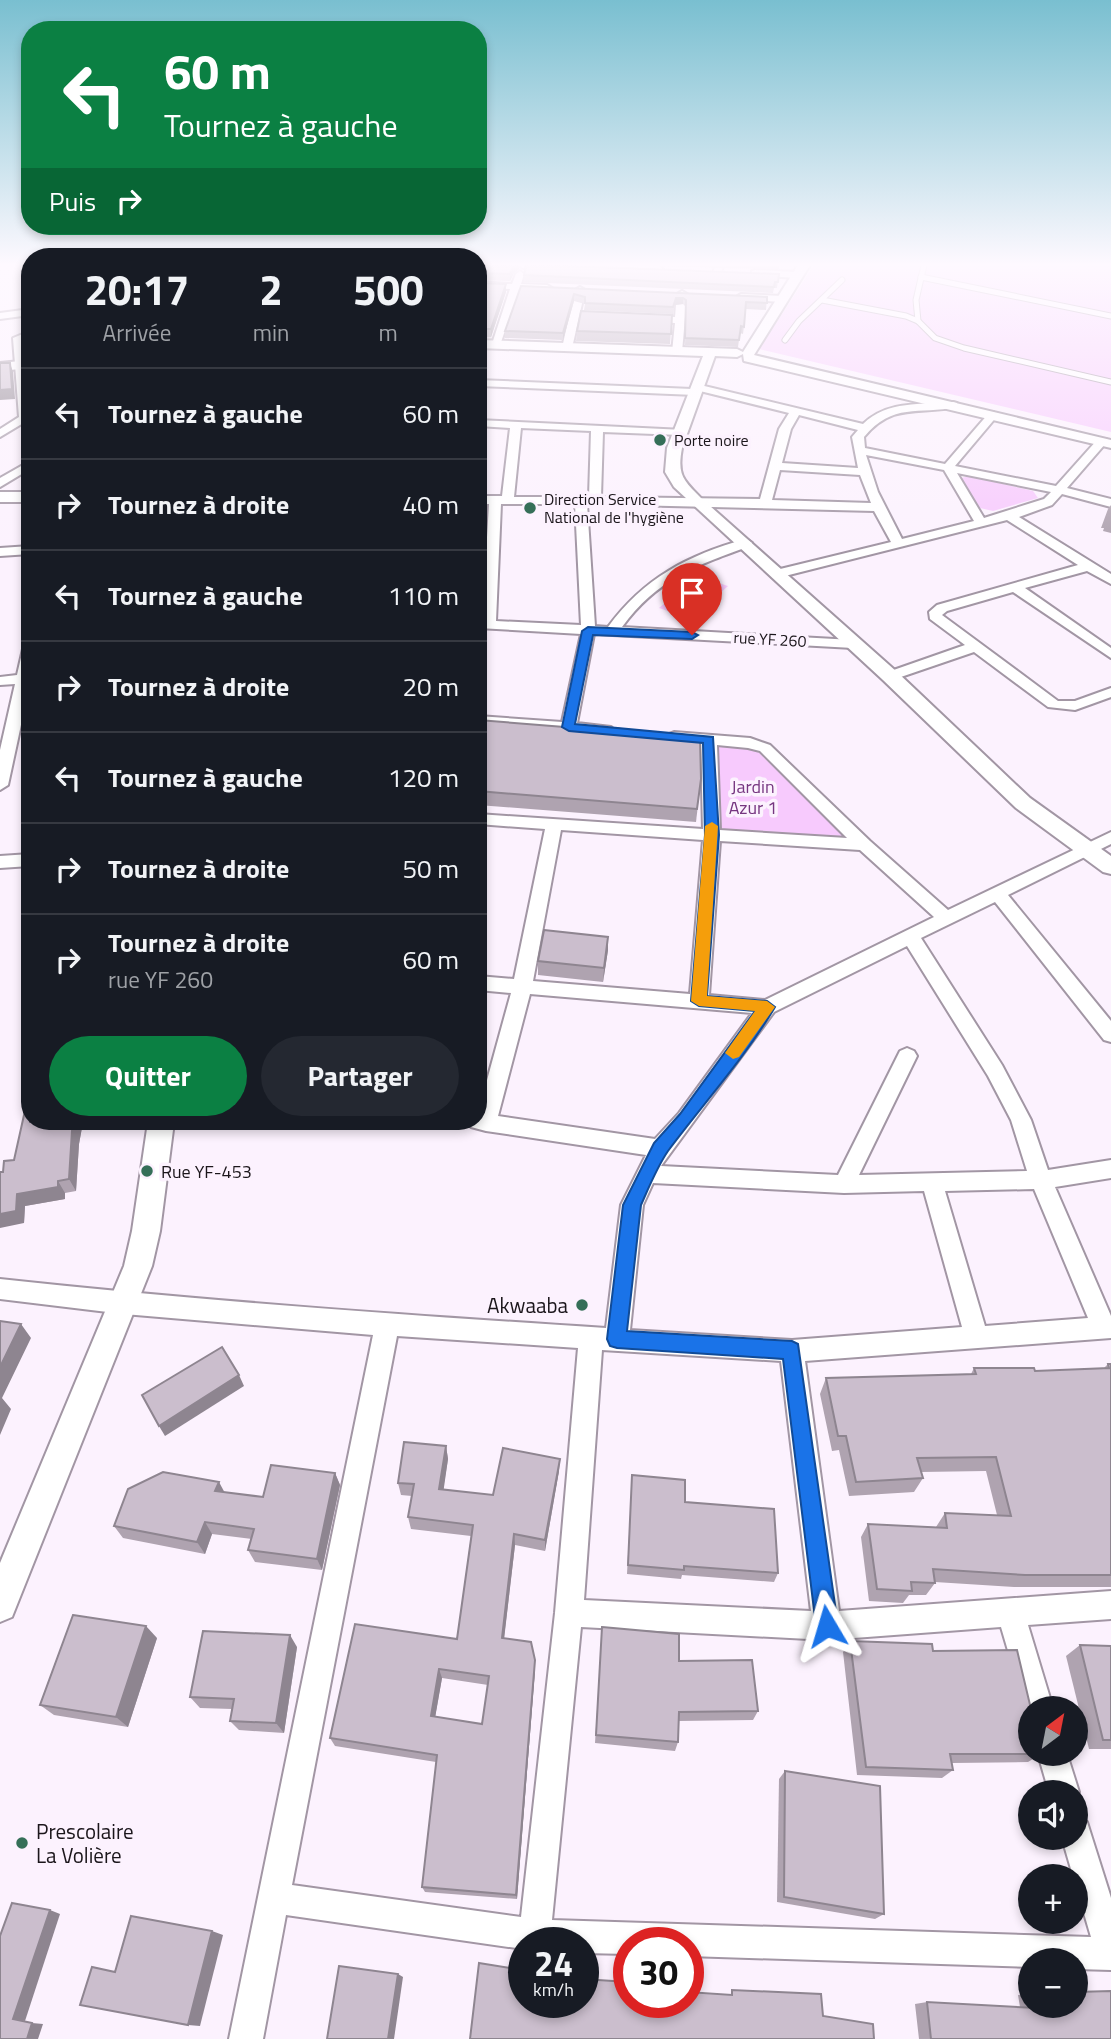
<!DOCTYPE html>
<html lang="fr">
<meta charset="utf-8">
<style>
body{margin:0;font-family:"Titillium Web",sans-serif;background:#242831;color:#f1f3f6;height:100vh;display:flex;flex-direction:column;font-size:26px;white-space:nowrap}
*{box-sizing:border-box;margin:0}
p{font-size:23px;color:#9ea1a6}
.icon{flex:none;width:38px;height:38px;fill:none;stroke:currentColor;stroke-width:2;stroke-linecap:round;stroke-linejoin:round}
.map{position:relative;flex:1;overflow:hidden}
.sheet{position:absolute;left:21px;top:248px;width:466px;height:882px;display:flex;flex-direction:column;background:#171b24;border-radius:28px;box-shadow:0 4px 10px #0003}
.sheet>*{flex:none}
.top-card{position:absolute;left:21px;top:21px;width:466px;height:214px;border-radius:28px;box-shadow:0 4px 10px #0003;background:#0b8043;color:#fff;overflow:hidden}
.needle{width:46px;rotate:32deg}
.controls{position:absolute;left:1018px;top:1696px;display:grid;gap:14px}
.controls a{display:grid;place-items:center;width:70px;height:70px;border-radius:50%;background:#171b24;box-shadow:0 4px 10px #0003;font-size:35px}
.speed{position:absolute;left:508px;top:1927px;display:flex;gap:14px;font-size:35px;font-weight:700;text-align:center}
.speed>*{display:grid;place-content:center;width:91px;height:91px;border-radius:50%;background:#171b24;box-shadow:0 4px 10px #0003;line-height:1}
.speed small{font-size:18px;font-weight:400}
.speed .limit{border:10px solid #d22;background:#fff;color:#111}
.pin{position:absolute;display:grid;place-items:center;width:60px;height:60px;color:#fff;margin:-72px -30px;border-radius:50% 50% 50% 0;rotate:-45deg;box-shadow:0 0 7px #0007}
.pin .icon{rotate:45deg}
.me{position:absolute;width:77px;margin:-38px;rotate:353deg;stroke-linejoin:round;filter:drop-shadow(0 0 5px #0008)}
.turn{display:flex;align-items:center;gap:24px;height:147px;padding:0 28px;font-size:32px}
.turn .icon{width:91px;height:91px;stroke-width:2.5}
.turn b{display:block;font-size:49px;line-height:60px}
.then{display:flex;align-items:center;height:66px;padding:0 28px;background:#0003;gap:14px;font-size:26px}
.eta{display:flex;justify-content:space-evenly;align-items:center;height:119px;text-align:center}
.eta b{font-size:42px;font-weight:700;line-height:49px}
.cta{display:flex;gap:14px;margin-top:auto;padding:14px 28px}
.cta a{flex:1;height:80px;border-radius:42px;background:#0b8043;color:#fff;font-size:28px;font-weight:700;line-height:80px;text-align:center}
.cta a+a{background:#242831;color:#f1f3f6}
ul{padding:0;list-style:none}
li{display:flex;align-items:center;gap:21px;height:91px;padding:0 28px;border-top:2px solid #363941}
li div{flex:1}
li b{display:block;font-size:26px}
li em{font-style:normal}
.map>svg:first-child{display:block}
.green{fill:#f7cafd}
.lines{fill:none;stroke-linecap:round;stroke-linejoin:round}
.service-casing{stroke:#a296a4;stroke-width:7}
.minor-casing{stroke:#a296a4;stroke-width:4}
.tertiary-casing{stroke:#a296a4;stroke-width:4}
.service{stroke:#fff;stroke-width:5}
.minor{fill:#fff;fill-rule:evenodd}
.tertiary{fill:#fff;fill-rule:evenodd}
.wall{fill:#afa3b0;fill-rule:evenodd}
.shaded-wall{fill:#8e8590}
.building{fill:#cbbecd;stroke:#8e8590;stroke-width:2;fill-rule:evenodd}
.route{fill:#1a73e8;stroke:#114b97;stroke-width:2}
.slow{fill:#f59e0b}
.poi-dot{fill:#356f58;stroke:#fcf2fe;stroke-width:2.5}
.labels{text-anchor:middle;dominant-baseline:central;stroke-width:7;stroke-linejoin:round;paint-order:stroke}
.far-poi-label{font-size:16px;fill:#1b161b;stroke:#fcf2fe;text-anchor:start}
.far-street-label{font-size:16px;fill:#1b161b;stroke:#fcf2fe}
.park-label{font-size:18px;fill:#763680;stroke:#fcf2fe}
.poi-label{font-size:18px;fill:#1b161b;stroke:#fcf2fe;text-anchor:start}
.near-poi-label{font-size:21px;fill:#1b161b;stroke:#fcf2fe;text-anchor:end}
</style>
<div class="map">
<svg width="1111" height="2039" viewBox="0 0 1111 2039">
<rect width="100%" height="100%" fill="#fcf2fe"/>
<g class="green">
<polygon points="814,265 1111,265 1111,432 759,349"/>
<polygon points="970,476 1033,491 1038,498 993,511 980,508 961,478"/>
<polygon points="697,576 728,586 691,619 659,608"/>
<polygon points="717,745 755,749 848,838 720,829"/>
</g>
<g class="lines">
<defs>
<g id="service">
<polyline points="924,265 916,300 918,321 935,338 964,348 1111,382"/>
<polyline points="921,277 1111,316"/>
<polyline points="822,300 906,316 918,321"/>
<polyline points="785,340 799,321 842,280"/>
</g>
<g id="minor">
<polygon points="519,265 659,266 663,269 659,272 523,268"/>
<polygon points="716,265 724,265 720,274 713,272"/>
<polygon points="30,267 30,291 25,288 22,271"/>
<polygon points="755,270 797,272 801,275 797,278 752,275 752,271"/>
<polygon points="520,271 524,274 521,284 547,285 552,288 547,291 519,290 500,345 491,347 510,289 478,288 478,282 512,284 516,274"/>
<polygon points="580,287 585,290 572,348 567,351 562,348 575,290"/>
<polygon points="682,291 687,294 682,352 677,355 672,352 675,323 645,322 640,319 645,316 675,317 677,294"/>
<polygon points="741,294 782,296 787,299 782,302 738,299 736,297"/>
<polygon points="30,309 30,315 0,319 0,313"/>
<polygon points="30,331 30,337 23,340 30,419 0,437 0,429 19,417 13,338"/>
<path d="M478 380 692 389V385L696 384 863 424C888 400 921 405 953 402L957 403V407C918 415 893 402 864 437L865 448 945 464 989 413 993 412 998 415 955 466 1056 486 1098 439H1106V443L1067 488 1111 499V507L1062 494 1052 505 1019 517 1111 574V584L1087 571 1025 588 1111 648V658L1013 592 947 611 942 615 1058 701H1075L1111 688V697L1075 710 1048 707 974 652 895 679 890 680 883 676 885 673 965 645 930 619 929 612 937 605 1078 565 1007 520 777 578 772 577V571L891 542 874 511 587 504 595 626 608 627C644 578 688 555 746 539L752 543 750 546C697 565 657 579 622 627L853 640 860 644 853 648 594 634 577 723 611 727 614 730 611 733 478 725V716L562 722 581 634 478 628V620H482L489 504H478V496H502L510 428 478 426V420L684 430 686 432 680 435 603 432 601 497 760 499 779 429 789 413 700 391 695 395 478 386ZM799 415 858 430 852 437 858 468 782 463 791 429ZM521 428 591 431 589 497H514ZM866 455 944 470 974 521 902 539 878 492ZM780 470 860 475 871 503 772 500ZM957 473 1051 492 1044 499 984 518ZM501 504H575L581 625 496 621Z"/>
<polygon points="30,461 30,469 0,487 0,478"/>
<polygon points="30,546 30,554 0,556 0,548"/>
<polygon points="30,645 30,683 8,785 0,790 0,750 15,684 0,685 0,677 17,675 23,649"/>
<path d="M674 732 750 738 770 745 870 841 948 910 1111 832V844L1008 895 1111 1021V1042L1104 1040 995 902 921 938 1002 1065 1031 1120 1048 1170 1111 1160V1178L1055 1187 1111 1316V1338L805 1361 839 1611 1111 1591V1619L1028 1625 1053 1708H1031V1719L1025 1708 1001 1627 827 1640 581 1627 552 1920 1091 1937 1076 1886V1876H1073L1062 1838H1076V1818L1087 1822 1111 1898V1970L1076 1969V1960H1031V1967L688 1956V1942H628V1954L583 1953V1942H523V1949L286 1915 263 2039H229L373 1335 124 1314 0 1299V1279C202 1301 404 1315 606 1328L621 1205 646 1155 486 1131 471 1127 468 1122H478V1113L511 993 478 990V976L514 979 545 829 478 824V814L703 829 701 744 669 740 666 737 669 734ZM717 745 748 748 760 751 847 838 720 830ZM561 830 703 840 690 994 533 981ZM720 841 860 850 934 917 765 1000 709 995ZM907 946 988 1076 1011 1120 1027 1171 859 1175 917 1056 914 1051 907 1048 900 1051 838 1175 661 1166 774 1012ZM530 994 752 1013 679 1113 655 1139 498 1116ZM653 1183 844 1193 924 1191 962 1327 792 1340 630 1330 643 1205ZM1034 1189 1088 1318 985 1326 945 1191ZM397 1336 578 1348 555 1613 521 1917 292 1885ZM602 1350 781 1361 811 1611 584 1600Z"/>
<polygon points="30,854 30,866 0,868 0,856"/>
<polygon points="1038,1754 1067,1754 1079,1792 1076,1799 1076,1792 1049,1792"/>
</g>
<g id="tertiary">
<path d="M798 265H810L754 355 1111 440V448L744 361 743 354 737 357 715 356 682 448C677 475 683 480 701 498L897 672 1030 798 1111 856V874L1103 872 1016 808 883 680 674 487 665 472 667 448 703 356 478 348V340L737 349 743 352Z"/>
<polygon points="30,360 30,368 0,371 0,363"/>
<rect x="0" y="492" width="30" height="10"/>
<polygon points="148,1122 174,1122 160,1231 152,1266 12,1617 0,1622 0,1563 124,1266 132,1231"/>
</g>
</defs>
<use href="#service" class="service-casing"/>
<use href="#minor" class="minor-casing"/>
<use href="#tertiary" class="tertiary-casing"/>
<use href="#service" class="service"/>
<use href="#minor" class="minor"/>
<use href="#tertiary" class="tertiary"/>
</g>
<g class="wall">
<polygon points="478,265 519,265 519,269 514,273 510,281 478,280"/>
<polygon points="524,265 779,274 777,288 774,288 773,293 524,282 525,272 524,271"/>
<polygon points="626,265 723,265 723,268"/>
<polygon points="726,265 779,265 779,269 725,268"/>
<polygon points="478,283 506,284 506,292 491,337 478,338"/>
<polygon points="521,286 767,297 766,310 746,309 743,334 740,333 738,347 685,345 686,307 683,304 675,305 673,314 584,310 585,304 574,301 563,340 505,338 505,331"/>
<polygon points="672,315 670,344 576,341 577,331"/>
<polygon points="30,330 30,402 30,359 27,358 25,350"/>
<polygon points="478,342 485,343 485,351 481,362 478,362"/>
<polygon points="1111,505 1111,533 1103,531 1104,528 1101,528 1108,509"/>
<polygon points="478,720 701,779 696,822 478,805"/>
<polygon points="608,937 608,950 603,982 538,975 538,961"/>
<polygon points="30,1122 83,1122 79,1144 76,1191 65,1193 65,1199 25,1206 24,1223 3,1172 14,1160"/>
<polygon points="1108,1364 1111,1364 1111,1587 1014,1587 935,1582 935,1583 926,1595 909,1595 903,1603 869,1601 861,1537 868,1524 936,1527 945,1513 997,1515 986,1471 921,1472 923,1478 914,1492 849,1496 839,1450 832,1451 820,1394 826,1378 971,1374 974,1368 1035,1371 1104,1368"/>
<path d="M446 1446 448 1459 443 1490 493 1495 559 1471 545 1551 515 1545 504 1638 535 1670 517 1899 425 1892 422 1887 436 1762 335 1746 330 1738 457 1639 471 1536 411 1529 408 1517 412 1496 401 1495 398 1483ZM442 1678 488 1685 482 1724 435 1717Z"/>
<polygon points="335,1473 340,1485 322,1570 255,1562 248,1550 252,1539 212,1534 205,1554 123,1538 114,1526 225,1493 263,1497"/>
<polygon points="632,1475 685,1502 778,1573 774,1582 682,1575 681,1579 627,1574"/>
<polygon points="602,1627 679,1661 758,1711 753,1720 679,1721 678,1742 675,1751 595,1743"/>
<polygon points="157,1638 128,1727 54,1715 40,1705"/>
<polygon points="850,1641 933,1651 1041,1754 1028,1762 952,1763 953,1770 942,1778 857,1775 843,1652"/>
<polygon points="1080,1645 1111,1646 1111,1749 1089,1749 1066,1656"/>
<polygon points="297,1647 284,1733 239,1730 230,1721 232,1709 200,1708 190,1697"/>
<polygon points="785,1771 884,1914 875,1919 777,1902 779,1779"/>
<polygon points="1031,1993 1031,2006 1076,2006 1111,2039 919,2039 915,2004 927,2002 1020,2007 1018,1995"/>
</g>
<g class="shaded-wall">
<polygon points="514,265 519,265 519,269 514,273 510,281 510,274"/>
<polygon points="506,284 506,292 491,337 491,329"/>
<polygon points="574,294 574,301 563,340 563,333"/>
<polygon points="676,298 683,298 683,304 675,305 673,314"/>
<polygon points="485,343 485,351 481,362 481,354"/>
<polygon points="10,363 13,372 15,399 0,400 0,390"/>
<polygon points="608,937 608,950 603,982 604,968"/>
<polygon points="74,1122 83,1122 79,1144 76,1191 69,1179 72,1131"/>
<polygon points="58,1181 65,1193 65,1199 25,1206 24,1223 0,1228 0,1214 17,1194"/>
<polygon points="21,1324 31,1338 2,1398 11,1409 0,1435 0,1367"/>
<polygon points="239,1375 244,1386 165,1436 159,1426"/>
<polygon points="446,1446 448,1459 442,1501 439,1489"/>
<polygon points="560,1459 559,1471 545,1551 545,1540"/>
<polygon points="335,1473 340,1485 322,1570 317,1559"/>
<polygon points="219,1482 226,1495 215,1491"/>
<polygon points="205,1522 212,1534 205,1554 197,1542"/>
<polygon points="514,1534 515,1545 503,1648 502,1638"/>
<polygon points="146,1626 157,1638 128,1727 116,1717"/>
<polygon points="290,1635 297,1647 284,1733 276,1723"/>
<polygon points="535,1660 535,1670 517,1899 516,1895"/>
<polygon points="439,1669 442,1678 434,1724 431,1716"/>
<polygon points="50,1910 60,1914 25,2021 13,2019"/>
<polygon points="212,1931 223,1935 200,2026 188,2025"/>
<polygon points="398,1974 403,1977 394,2039 388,2039"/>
<polygon points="32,2023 43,2024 38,2039 27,2039"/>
</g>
<g class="building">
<polygon points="478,265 514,265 510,274 478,273"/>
<polygon points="525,265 543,265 779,274 778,282 775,282 774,287 524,275 526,267"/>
<polygon points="478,283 506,284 491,329 478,329"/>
<polygon points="521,286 767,297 767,303 746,302 744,327 741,326 739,340 685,338 686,300 683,298 676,298 673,307 585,303 585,297 574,294 563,333 505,331"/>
<polygon points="581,311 672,315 671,334 577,331"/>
<polygon points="30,330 30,352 25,350 23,334"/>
<polygon points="478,342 485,343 481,354 478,353"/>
<polygon points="30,357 30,400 29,400 26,363 29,362"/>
<polygon points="0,363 10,363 12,389 0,390"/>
<polygon points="478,720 577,728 613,728 700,738 701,779 697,809 478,791"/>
<polygon points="544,930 608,937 604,968 538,961"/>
<polygon points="28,1097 30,1097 30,1122 74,1122 72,1131 69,1179 58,1181 58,1187 17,1194 16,1211 0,1214 0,1172 3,1172 4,1161 14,1160"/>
<polygon points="0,1321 21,1324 0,1367"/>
<polygon points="222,1347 239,1375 159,1426 142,1395"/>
<polygon points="1108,1364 1111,1364 1111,1575 1025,1575 933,1569 935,1583 911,1582 912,1591 877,1589 868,1524 947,1528 945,1513 1011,1516 996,1457 917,1458 923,1478 856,1482 846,1436 838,1436 826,1378 976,1374 974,1368 1034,1368 1035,1371 1109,1368"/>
<path d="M404 1442 446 1446 439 1489 493 1495 503 1448 560 1459 545 1540 514 1534 502 1638 531 1642 535 1660 516 1895 422 1887 437 1755 330 1738 355 1624 457 1639 473 1525 408 1517 414 1484 398 1483ZM439 1669 489 1676 482 1724 431 1716Z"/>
<polygon points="271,1465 335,1473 317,1559 248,1550 254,1529 205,1522 197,1542 114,1526 128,1489 163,1472 219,1482 215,1491 263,1497"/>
<polygon points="632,1475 685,1480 685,1502 774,1509 778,1573 684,1566 684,1570 628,1565"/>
<polygon points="73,1615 146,1626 116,1717 40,1705"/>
<polygon points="602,1627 679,1634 679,1661 752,1660 758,1711 679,1712 678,1742 596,1735"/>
<polygon points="203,1631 290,1635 276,1723 230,1721 234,1699 190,1697"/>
<polygon points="850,1641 932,1644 933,1651 1017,1650 1031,1709 1031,1754 1041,1754 950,1754 953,1770 866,1767"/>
<polygon points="1080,1645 1111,1646 1111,1740 1103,1740"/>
<polygon points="785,1771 880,1786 884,1914 784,1897"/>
<polygon points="12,1903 50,1910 13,2019 32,2023 27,2039 0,2039 0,1936"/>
<polygon points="131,1916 212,1931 188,2025 80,2005 92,1967 115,1972"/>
<polygon points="479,1963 523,1970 523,2002 583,2002 583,1979 628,1982 628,2002 688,2002 688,1992 732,1995 732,1990 821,1994 823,2016 873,2024 874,2039 470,2039"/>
<polygon points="339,1966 398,1974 388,2039 327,2039"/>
<polygon points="1111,1991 1111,2039 931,2039 927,2002 1036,2008 1035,2006 1076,2006 1076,1992"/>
</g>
<linearGradient id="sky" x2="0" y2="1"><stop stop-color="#79bfd0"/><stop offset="0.48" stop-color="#fef9ff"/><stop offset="1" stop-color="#fef9ff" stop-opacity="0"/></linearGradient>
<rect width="1111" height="551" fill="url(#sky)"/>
<path class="route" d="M588 627 692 632 698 635 692 639 593 635 575 724 713 737 719 835 707 996 767 1001 775 1007C745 1058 703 1104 668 1151 657 1167 649 1187 641 1205L627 1331 792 1341 798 1344 838 1626 835 1635 827 1638 819 1635 816 1626 783 1359 617 1348 610 1346 607 1339 623 1205 654 1143 680 1114 755 1011 699 1006 691 1001 705 835 703 743 569 731 562 727 582 631Z"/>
<polygon class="slow" points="712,822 718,826 707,996 767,1001 775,1007 739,1057 733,1059 725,1053 755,1011 699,1006 691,1001 705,826"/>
<g class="poi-dot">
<circle cx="660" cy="440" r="7"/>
<circle cx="530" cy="508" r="7"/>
<circle cx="147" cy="1171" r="7"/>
<circle cx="582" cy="1305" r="7"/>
<circle cx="22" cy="1843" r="7"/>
</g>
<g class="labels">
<g class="far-poi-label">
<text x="674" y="440">Porte noire</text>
<text x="544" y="499">Direction Service<tspan x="544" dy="18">National de l'hygiène</tspan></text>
</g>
<g class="far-street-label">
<text transform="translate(770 639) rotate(3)">rue YF 260</text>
</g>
<g class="park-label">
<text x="753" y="786">Jardin<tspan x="753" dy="21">Azur 1</tspan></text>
</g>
<g class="poi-label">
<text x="161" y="1171">Rue YF-453</text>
</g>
<g class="near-poi-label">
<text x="568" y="1305">Akwaaba</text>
<text x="36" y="1831" text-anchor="start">Prescolaire<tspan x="36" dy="24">La Volière</tspan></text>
</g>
</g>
</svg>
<div class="controls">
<a><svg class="needle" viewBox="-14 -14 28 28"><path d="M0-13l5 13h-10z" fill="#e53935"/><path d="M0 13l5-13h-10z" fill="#9ea1a6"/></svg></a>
<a><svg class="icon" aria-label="sound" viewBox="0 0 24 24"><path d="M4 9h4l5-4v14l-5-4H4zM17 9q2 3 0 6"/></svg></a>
<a>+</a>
<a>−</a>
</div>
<div class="speed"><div>24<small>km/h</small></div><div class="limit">30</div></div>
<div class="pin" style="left:692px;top:635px;background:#d93025"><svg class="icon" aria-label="arrive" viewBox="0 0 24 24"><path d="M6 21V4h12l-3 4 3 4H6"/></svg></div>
<svg class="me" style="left:827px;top:1626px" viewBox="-20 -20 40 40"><path d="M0-17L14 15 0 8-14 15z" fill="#1a73e8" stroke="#fff" stroke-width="4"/></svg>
<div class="top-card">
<div class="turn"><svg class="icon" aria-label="left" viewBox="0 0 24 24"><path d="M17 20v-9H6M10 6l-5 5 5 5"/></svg><div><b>60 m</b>Tournez à gauche</div></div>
<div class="then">Puis<svg class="icon" aria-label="right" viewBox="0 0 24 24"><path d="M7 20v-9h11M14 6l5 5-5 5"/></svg></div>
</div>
<section class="sheet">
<div class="eta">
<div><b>20:17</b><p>Arrivée</p></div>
<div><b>2</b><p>min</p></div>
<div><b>500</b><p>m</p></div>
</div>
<ul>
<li><svg class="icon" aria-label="left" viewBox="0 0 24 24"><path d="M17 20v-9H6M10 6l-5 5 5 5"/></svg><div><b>Tournez à gauche</b></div><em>60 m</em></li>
<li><svg class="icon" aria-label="right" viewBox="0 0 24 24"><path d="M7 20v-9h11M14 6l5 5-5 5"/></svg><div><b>Tournez à droite</b></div><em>40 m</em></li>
<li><svg class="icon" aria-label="left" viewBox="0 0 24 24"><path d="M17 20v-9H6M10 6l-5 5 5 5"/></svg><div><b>Tournez à gauche</b></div><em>110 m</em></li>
<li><svg class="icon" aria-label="right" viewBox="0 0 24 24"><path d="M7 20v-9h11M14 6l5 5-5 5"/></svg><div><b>Tournez à droite</b></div><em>20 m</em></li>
<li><svg class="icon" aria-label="left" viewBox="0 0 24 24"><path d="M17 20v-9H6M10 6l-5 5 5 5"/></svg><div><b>Tournez à gauche</b></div><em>120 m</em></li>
<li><svg class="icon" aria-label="right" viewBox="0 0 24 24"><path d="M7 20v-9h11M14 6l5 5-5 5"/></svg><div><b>Tournez à droite</b></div><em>50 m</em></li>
<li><svg class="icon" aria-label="right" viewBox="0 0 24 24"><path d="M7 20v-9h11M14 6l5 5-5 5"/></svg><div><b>Tournez à droite</b><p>rue YF 260</p></div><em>60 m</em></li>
</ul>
<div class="cta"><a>Quitter</a><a>Partager</a></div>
</section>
</div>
